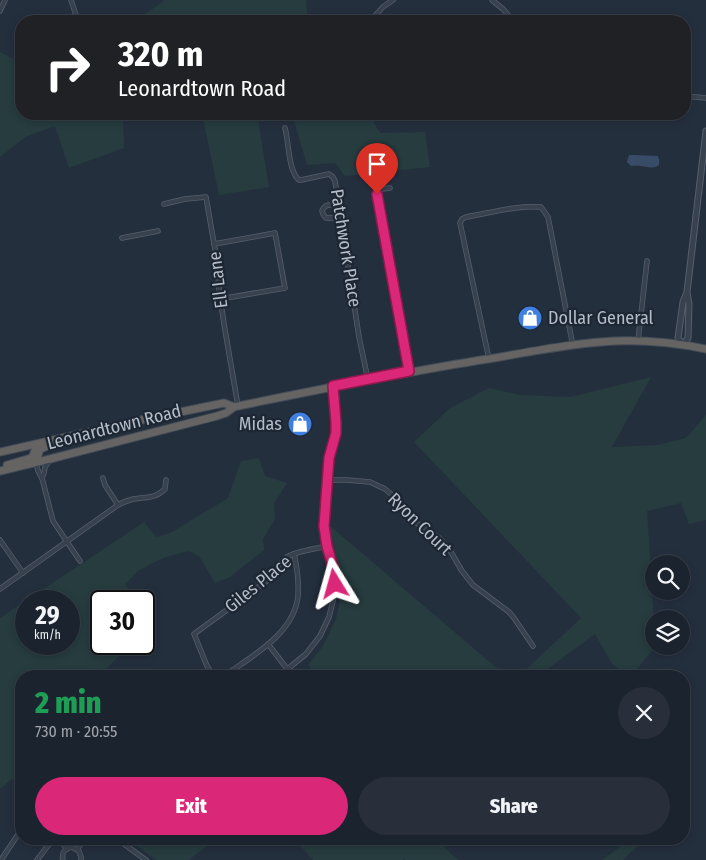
<!DOCTYPE html>
<meta charset="utf-8">
<style>
body{margin:0;font-family:"Fira Sans Condensed",sans-serif;background:#282f3a;color:#f1f3f6;height:100vh;display:flex;flex-direction:column;font-size:19px;white-space:nowrap}
*{box-sizing:border-box;margin:0}
p{font-size:16px;color:#a0a4aa}
.icon{flex:none;width:28px;height:28px;fill:none;stroke:currentColor;stroke-width:2;stroke-linecap:round;stroke-linejoin:round}
.map{position:relative;flex:1;overflow:hidden}
.details{position:absolute;left:15px;top:670px;width:675px;height:175px;display:flex;flex-direction:column;background:#1b232e;border-radius:20px;box-shadow:0 2px 8px #0003,0 0 0 1px #39404a}
.details>*{flex:none}
.hud{position:absolute;left:15px;top:15px;width:676px;height:105px;border-radius:20px;box-shadow:0 2px 8px #0003,0 0 0 1px #39404a;background:#202124;color:#fff;overflow:hidden}
.buttons{position:absolute;left:645px;top:555px;display:grid;gap:10px}
.buttons a{display:grid;place-items:center;width:45px;height:45px;border-radius:50%;background:#1b232e;box-shadow:0 2px 8px #0003,0 0 0 1px #39404a;font-size:25px}
.speed{position:absolute;left:15px;top:590px;display:flex;gap:10px;font-size:25px;font-weight:700;text-align:center}
.speed>*{display:grid;place-content:center;width:65px;height:65px;border-radius:50%;background:#1b232e;box-shadow:0 2px 8px #0003,0 0 0 1px #39404a;line-height:1}
.speed small{font-size:12px;font-weight:400}
.speed .limit{border:2px solid #111;border-radius:8px;background:#fff;color:#111}
.pin{position:absolute;display:grid;place-items:center;width:42px;height:42px;color:#fff;margin:-51px -21px;border-radius:50% 50% 50% 0;rotate:-45deg;box-shadow:0 0 5px #0007}
.pin .icon{rotate:45deg}
.me{position:absolute;width:55px;margin:-28px;rotate:352deg;stroke-linejoin:round;filter:drop-shadow(0 0 4px #0008)}
.turn{display:flex;align-items:center;gap:18px;height:105px;padding:0 20px;font-size:22px}
.turn .icon{width:65px;height:65px;stroke-width:2.5}
.turn b{display:block;font-size:35px;line-height:42px}
.round{display:grid;place-items:center;flex:none;width:52px;height:52px;border-radius:26px;background:#282f3a}
.headline{display:flex;align-items:center;justify-content:space-between;height:85px;padding:0 20px}
h1{font-size:30px;font-weight:800;line-height:38px;color:#1e9e55}
.button{display:flex;gap:10px;margin-top:auto;padding:10px 20px}
.button a{flex:1;height:58px;border-radius:30px;background:#db2777;color:#fff;font-size:20px;font-weight:800;line-height:58px;text-align:center}
.button a+a{background:#282f3a;color:#f1f3f6}
.map>svg:first-child{display:block}
.green{fill:#263c3f;fill-rule:evenodd}
.water{fill:#394c67}
.lines{fill:none;stroke-linecap:round;stroke-linejoin:round}
.minor-casing{stroke:#565f6c;stroke-width:5.5}
.tertiary-casing{stroke:#565f6c;stroke-width:7}
.trunk-casing{stroke:#434c59;stroke-width:9}
.minor{stroke:#38414e;stroke-width:4}
.tertiary{stroke:#38414e;stroke-width:5}
.trunk{stroke:#656462;stroke-width:7}
.route-casing{stroke:#8e194d;stroke-width:12}
.route{stroke:#db2777;stroke-width:9}
.labels{text-anchor:middle;dominant-baseline:central;stroke-width:4.5;stroke-linejoin:round;paint-order:stroke}
.street-label{font-size:18px;fill:#b4bcc9;stroke:#1d2633}
.poi-label{font-size:18px;fill:#b4bcc9;stroke:#1d2633;text-anchor:start}
</style>
<div class="map">
<svg width="706" height="860" viewBox="0 0 706 860">
<rect width="100%" height="100%" fill="#242f3e"/>
<g class="green">
<polygon points="164,0 306,0 308,21 134,21 163,2"/>
<polygon points="0,52 21,63 21,114 123,114 124,148 69,168 55,126 25,137 0,157"/>
<polygon points="202,114 257,114 269,187 219,195"/>
<polygon points="292,114 369,114 380,133 425,132 430,167 345,176 335,163 307,165"/>
<polygon points="651,377 612,447 657,445 686,438 706,415 706,520 689,524 681,503 647,511 654,621 654,646 656,646 631,676 628,676 612,664 595,634 538,676 519,676 581,618 414,442 450,408 489,388 520,395 570,397"/>
<path d="M259 458 265 476 287 483 274 503 275 519 263 539 264 550 230 577 215 583 199 556 188 551 163 558 138 571 125 584 138 601H101V644H131L99 676H21V777L12 779 0 789V618L144 522 156 537 170 533 228 498 241 461ZM26 601H69V644H26Z"/>
<polygon points="329,525 506,676 317,676 308,665 323,646 336,619 343,587"/>
<polygon points="130,839 215,839 189,860 156,860 133,843"/>
<polygon points="294,839 437,839 453,856 459,860 406,860 403,858 404,860 313,860"/>
<polygon points="631,839 644,839 623,860 602,860"/>
</g>
<path class="water" d="M629 155H634L658 156 659 160V165C652 170 647 166 640 166 637 165 634 166 631 166L627 162Z"/>
<g class="lines">
<defs>
<g id="minor">
<polyline points="71,0 76,15 81,21"/>
<polyline points="492,0 503,9 513,21"/>
<polyline points="0,11 5,0"/>
<polyline points="62,21 76,15"/>
<polyline points="370,21 383,7 393,0"/>
<polyline points="685,96 706,98"/>
<polyline points="405,114 417,115 446,114"/>
<path d="M285 128C289 142 288 171 299 180H301L329 174 333 177 335 181 359 337 368 380"/>
<polyline points="390,188 382,189 378,192 377,194 409,371"/>
<polyline points="164,204 185,199 206,197 217,261 219,289 224,324 238,406"/>
<path d="M338 205C331 205 325 203 322 211L323 214 326 218H340"/>
<polyline points="122,238 158,231"/>
<polyline points="214,244 275,233 285,288 220,299"/>
<polyline points="638,341 647,261"/>
<path d="M489 359 460 223 462 219 466 217C490 213 517 205 541 207L548 217 573 346"/>
<path d="M36 462C37 469 38 473 42 478L53 521 80 561"/>
<polyline points="42,478 44,473 45,467 50,460"/>
<polyline points="103,478 105,485 118,505"/>
<polyline points="328,480 347,480 370,482 385,489 392,495 413,520 419,525 438,537 448,547 462,571 473,585 509,612 514,618 533,646"/>
<polyline points="0,540 23,573"/>
<path d="M0 589 118 505C122 503 126 501 130 500 144 496 154 500 165 489L166 480"/>
<polyline points="268,644 288,670"/>
<path d="M213 676 207 666 194 634 268 580C273 572 279 563 287 557 296 551 315 549 327 546"/>
<path d="M224 676C252 656 294 634 298 596 299 582 297 567 294 554"/>
<polyline points="279,676 306,654 320,636 329,617 334,597 335,578 333,567 327,546 325,526 329,458 335,433 336,423 333,386"/>
<polyline points="59,839 67,849"/>
<polyline points="117,839 146,860"/>
<polyline points="77,849 85,839"/>
<polyline points="1,860 21,830"/>
<polyline points="37,860 53,839"/>
<path d="M63 860C61 853 65 848 72 847L79 851 81 857V860"/>
</g>
<polyline id="tertiary" points="687,292 683,302 678,338 683,345 688,338 689,304 687,292 706,131"/>
<g id="trunk">
<polyline points="0,452 146,419 224,403 234,407"/>
<polyline points="36,462 40,449 50,445"/>
<polyline points="7,465 31,458 33,456 35,450"/>
<path d="M0 471 50 459 217 416 226 413 234 407 238 406C321 389 404 372 488 359 530 352 573 343 615 341 646 340 677 343 706 349"/>
</g>
</defs>
<use href="#minor" class="minor-casing"/>
<use href="#tertiary" class="tertiary-casing"/>
<use href="#trunk" class="trunk-casing"/>
<use href="#minor" class="minor"/>
<use href="#tertiary" class="tertiary"/>
<use href="#trunk" class="trunk"/>
</g>
<g class="lines">
<defs>
<polyline id="route" points="335,584 333,567 327,546 324,526 329,458 336,433 336,423 333,386 409,371 377,194"/>
</defs>
<use href="#route" class="route-casing"/>
<use href="#route" class="route"/>
</g>
<defs>
<symbol id="shop-disc" viewBox="-11 -11 22 22"><circle r="9.5" fill="#3f7fe0" stroke="#1d2633"/><path d="M-5-2.5h2.3a2.7 3.5 0 0 1 5.4 0H5L5.5 6h-11ZM-1.5-2.5h3a1.5 2.3 0 0 0-3 0Z" fill="#fff"/></symbol>
</defs>
<g fill-rule="evenodd">
<use href="#shop-disc" x="516" y="304" width="28" height="28"/>
<use href="#shop-disc" x="286" y="410" width="28" height="28"/>
</g>
<g class="labels">
<g class="street-label">
<text transform="translate(346 248) rotate(81)">Patchwork Place</text>
<text transform="translate(218 280) rotate(-97)">Ell Lane</text>
<text transform="translate(114 427) rotate(-14)">Leonardtown Road</text>
<text transform="translate(420 524) rotate(44)">Ryon Court</text>
<text transform="translate(258 584) rotate(-39)">Giles Place</text>
</g>
<g class="poi-label">
<text x="548" y="318">Dollar General</text>
<text x="282" y="424" text-anchor="end">Midas</text>
</g>
</g>
</svg>
<div class="buttons">
<a><svg class="icon" aria-label="search" viewBox="0 0 24 24"><circle cx="10" cy="10" r="6"/><path d="M15 15l6 6"/></svg></a>
<a><svg class="icon" aria-label="layers" viewBox="0 0 24 24"><path d="M12 4l9 5-9 5-9-5zM3 14l9 5 9-5"/></svg></a>
</div>
<div class="speed"><div>29<small>km/h</small></div><div class="limit">30</div></div>
<div class="pin" style="left:377px;top:194px;background:#d93025"><svg class="icon" aria-label="arrive" viewBox="0 0 24 24"><path d="M6 21V4h12l-3 4 3 4H6"/></svg></div>
<svg class="me" style="left:335px;top:584px" viewBox="-20 -20 40 40"><path d="M0-17L14 15 0 8-14 15z" fill="#db2777" stroke="#fff" stroke-width="4"/></svg>
<div class="hud">
<div class="turn"><svg class="icon" aria-label="right" viewBox="0 0 24 24"><path d="M7 20v-9h11M14 6l5 5-5 5"/></svg><div><b>320 m</b>Leonardtown Road</div></div>
</div>
<section class="details">
<div class="headline"><div><h1>2 min</h1><p>730 m · 20:55</p></div><a class="round"><svg class="icon" aria-label="close" viewBox="0 0 24 24"><path d="M6 6l12 12M18 6L6 18"/></svg></a></div>
<div class="button"><a>Exit</a><a>Share</a></div>
</section>
</div>
